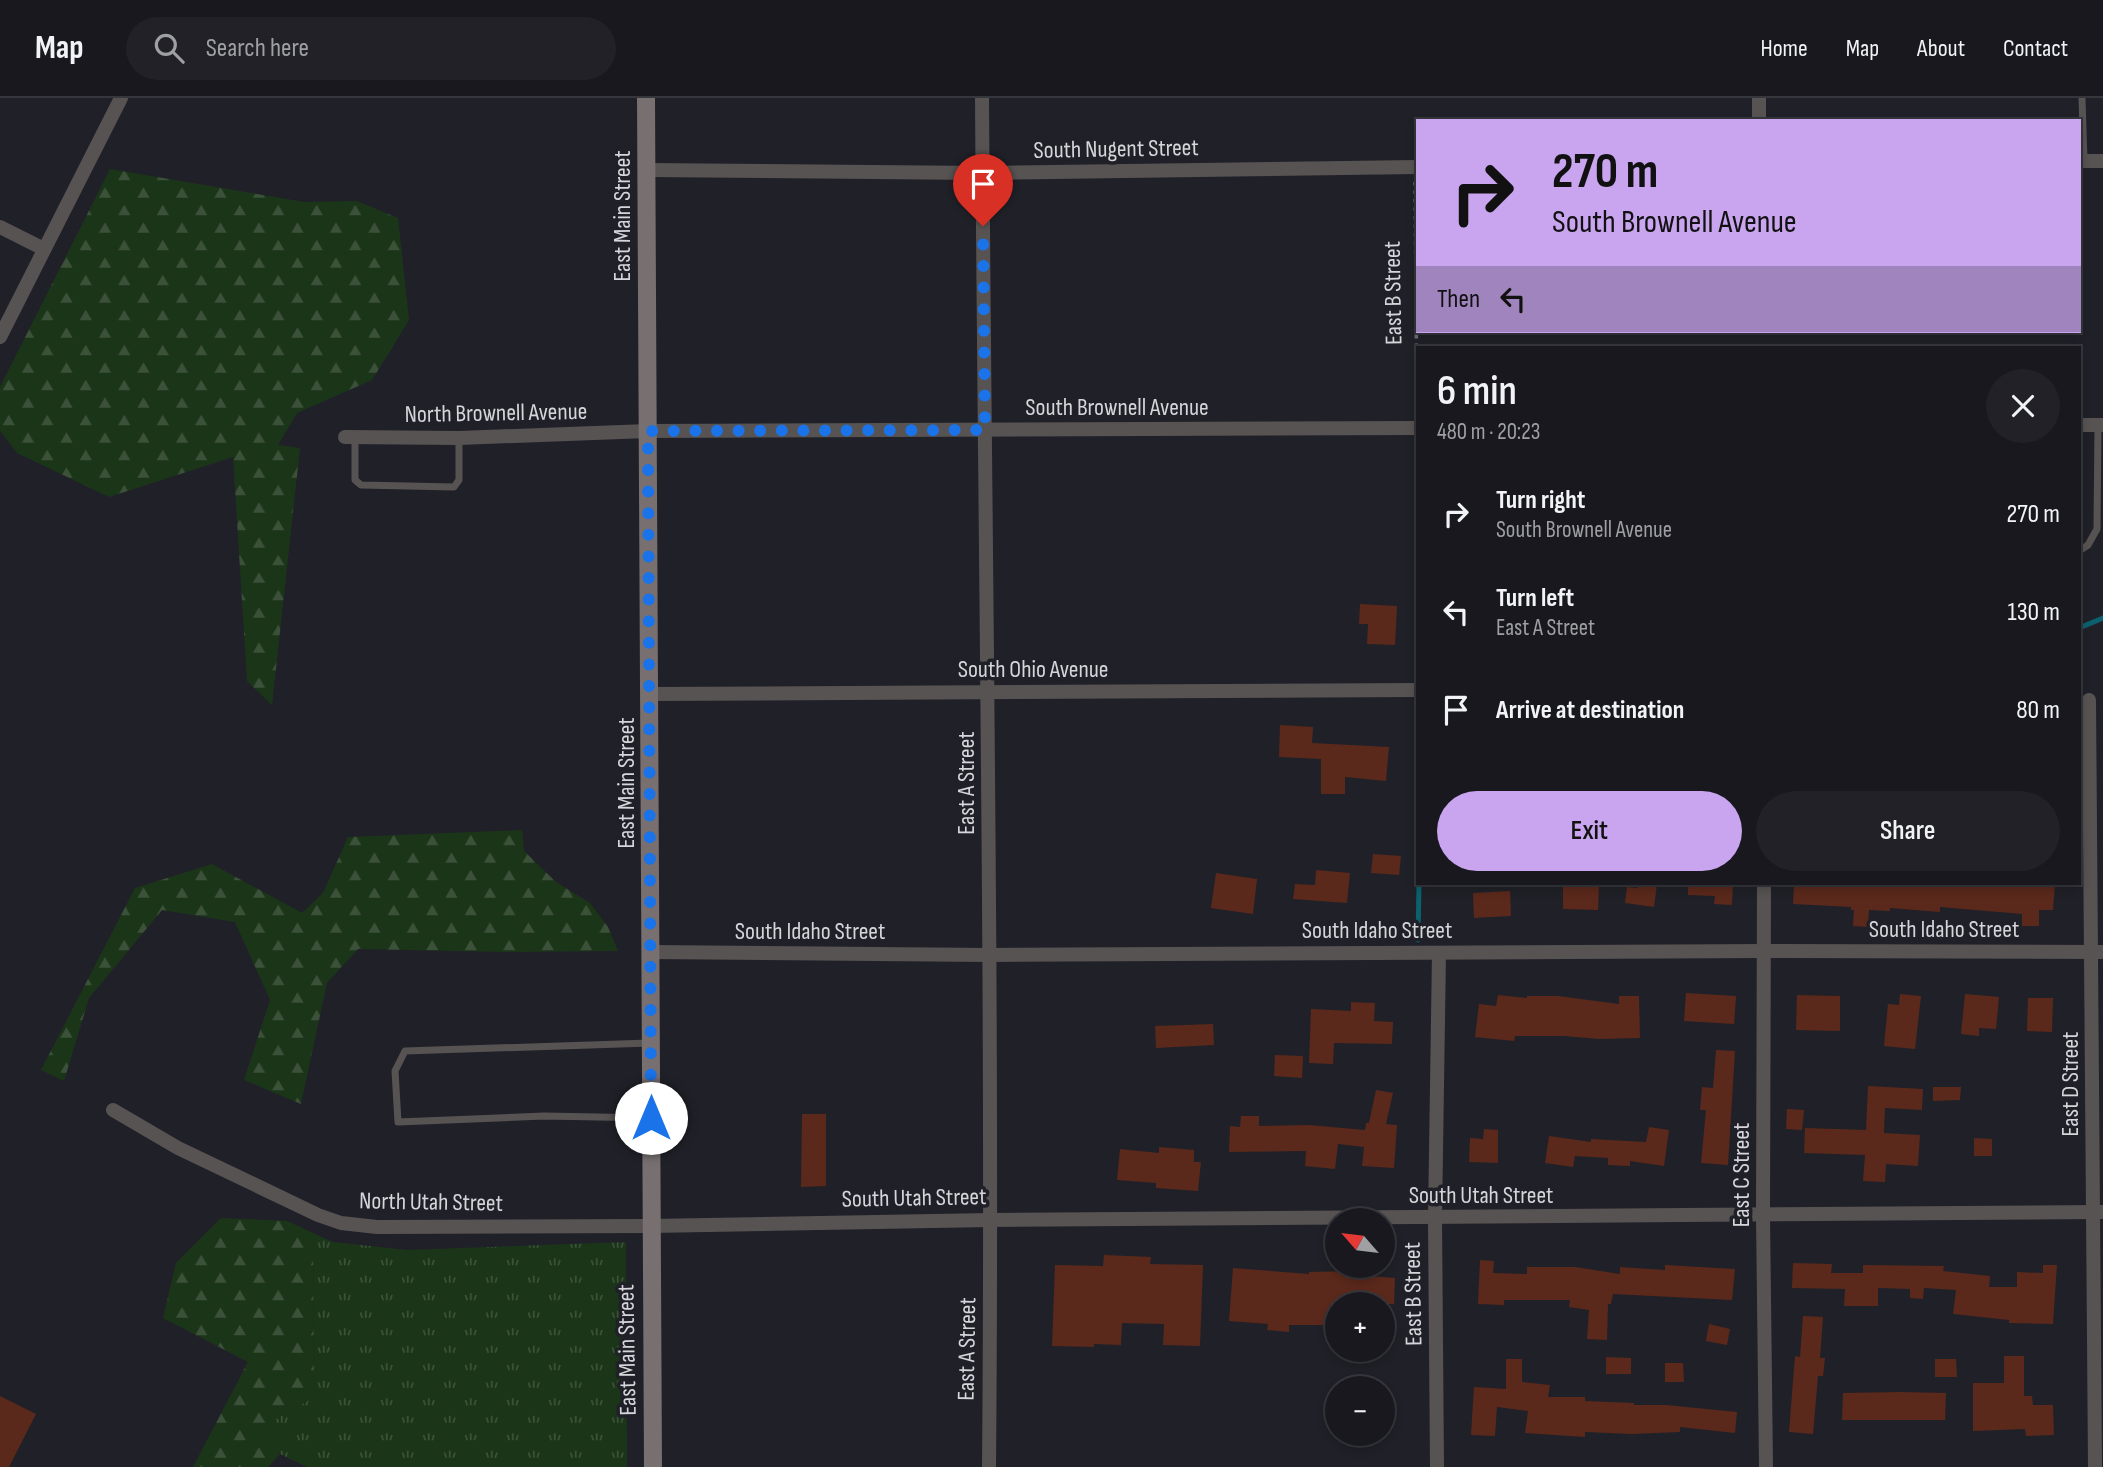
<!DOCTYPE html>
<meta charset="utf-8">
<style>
body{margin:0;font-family:"Sofia Sans Condensed",sans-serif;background:#212127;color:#f1f3f6;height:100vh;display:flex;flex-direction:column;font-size:26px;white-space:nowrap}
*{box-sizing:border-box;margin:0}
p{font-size:23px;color:#9fa0a4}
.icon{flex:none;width:38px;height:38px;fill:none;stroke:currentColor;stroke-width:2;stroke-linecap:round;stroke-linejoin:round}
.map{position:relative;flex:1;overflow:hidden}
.drawer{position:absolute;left:1416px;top:248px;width:665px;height:539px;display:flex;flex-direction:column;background:#18181e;border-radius:0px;box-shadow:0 4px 10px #0003,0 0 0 2px #36373c}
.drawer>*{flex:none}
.banner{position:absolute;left:1416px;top:21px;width:665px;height:214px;border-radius:0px;box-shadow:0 4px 10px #0003,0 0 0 2px #36373c;background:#c8a5ee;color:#111;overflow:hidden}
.needle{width:46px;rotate:298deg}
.fabs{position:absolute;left:1325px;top:1110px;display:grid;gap:14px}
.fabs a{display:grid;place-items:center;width:70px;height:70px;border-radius:50%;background:#18181e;box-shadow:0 4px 10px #0003,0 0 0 2px #36373c;font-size:35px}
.pin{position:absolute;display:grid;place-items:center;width:60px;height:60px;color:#fff;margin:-72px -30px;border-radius:50% 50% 50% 0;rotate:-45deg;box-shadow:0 0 7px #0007}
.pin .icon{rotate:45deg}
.me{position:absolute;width:77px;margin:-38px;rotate:0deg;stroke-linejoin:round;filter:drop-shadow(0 0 5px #0008)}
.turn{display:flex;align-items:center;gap:24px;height:147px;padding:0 21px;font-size:32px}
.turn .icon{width:91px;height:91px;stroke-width:2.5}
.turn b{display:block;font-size:49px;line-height:60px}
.then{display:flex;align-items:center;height:66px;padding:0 21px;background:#0003;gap:14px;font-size:26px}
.round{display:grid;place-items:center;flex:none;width:74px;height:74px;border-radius:37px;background:#212127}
.headline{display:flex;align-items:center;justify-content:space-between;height:119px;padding:0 21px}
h1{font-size:42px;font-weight:600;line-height:52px}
.cta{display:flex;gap:14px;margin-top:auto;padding:14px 21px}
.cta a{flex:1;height:80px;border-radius:42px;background:#c8a5ee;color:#111;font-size:28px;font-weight:600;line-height:80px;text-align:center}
.cta a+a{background:#212127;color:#f1f3f6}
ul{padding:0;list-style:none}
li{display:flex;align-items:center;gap:21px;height:98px;padding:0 21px}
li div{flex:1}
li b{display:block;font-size:26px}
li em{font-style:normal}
header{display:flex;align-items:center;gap:42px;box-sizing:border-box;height:98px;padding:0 35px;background:#18181e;border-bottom:2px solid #36373c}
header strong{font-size:33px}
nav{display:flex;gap:38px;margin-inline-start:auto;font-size:24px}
.search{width:490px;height:63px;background:#212127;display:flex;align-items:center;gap:18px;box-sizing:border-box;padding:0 24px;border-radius:38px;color:#9fa0a4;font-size:26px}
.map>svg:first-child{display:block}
.grass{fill:url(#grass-tufts)}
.forest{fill:url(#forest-firs)}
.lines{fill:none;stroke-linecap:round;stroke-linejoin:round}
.stream{stroke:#0b616e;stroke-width:5}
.building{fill:#5a291b}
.path{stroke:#6c6c73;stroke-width:3.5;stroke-dasharray:3.5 5;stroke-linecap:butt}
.lane{stroke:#585353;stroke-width:7}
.street{stroke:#585353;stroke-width:14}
.secondary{stroke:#776f70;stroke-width:18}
.route{stroke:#1a73e8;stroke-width:12;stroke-dasharray:0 21.6}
.labels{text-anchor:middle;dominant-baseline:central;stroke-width:7;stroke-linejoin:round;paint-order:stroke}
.street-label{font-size:24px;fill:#d5d5da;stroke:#202028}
</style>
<header>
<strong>Map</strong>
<div class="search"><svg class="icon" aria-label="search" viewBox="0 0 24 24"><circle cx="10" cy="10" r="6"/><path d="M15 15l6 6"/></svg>Search here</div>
<nav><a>Home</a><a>Map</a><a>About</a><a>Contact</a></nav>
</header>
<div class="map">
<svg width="2103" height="1369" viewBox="0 0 2103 1369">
<defs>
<pattern id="grass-tufts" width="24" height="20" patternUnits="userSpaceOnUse" patternTransform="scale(1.75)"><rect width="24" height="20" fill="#1b3518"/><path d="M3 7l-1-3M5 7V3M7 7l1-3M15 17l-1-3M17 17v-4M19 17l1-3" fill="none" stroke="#3b5139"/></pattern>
<pattern id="forest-firs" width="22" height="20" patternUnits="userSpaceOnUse" patternTransform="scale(1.75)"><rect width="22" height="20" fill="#1b3518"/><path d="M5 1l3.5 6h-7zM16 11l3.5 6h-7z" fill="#3b5139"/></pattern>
</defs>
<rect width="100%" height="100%" fill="#202028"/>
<polygon class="grass" points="313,1135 333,1144 408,1152 626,1144 627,1369 307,1369 280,1356 260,1330 314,1299"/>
<g class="forest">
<polygon points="110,71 304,104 357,103 398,120 409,222 372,282 297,315 278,347 300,350 272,607 247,583 233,359 109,399 17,355 0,333 0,289"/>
<polygon points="522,732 524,753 556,784 590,805 608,829 618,853 506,854 358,851 327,885 301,1006 244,982 270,902 235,824 162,812 89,900 64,983 41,972 135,790 212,766 302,815 323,795 348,739"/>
<polygon points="221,1120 287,1123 313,1135 314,1299 261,1330 280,1356 268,1369 193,1369 248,1264 163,1220 176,1165"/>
</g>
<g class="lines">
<g class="stream">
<polyline points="2079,530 2103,520"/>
<polyline points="1418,842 1419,786"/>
</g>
</g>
<g class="building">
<polygon points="1360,506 1397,508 1395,547 1367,546 1368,526 1359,526"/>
<polygon points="1280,627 1313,629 1312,645 1389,649 1386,683 1345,679 1345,696 1321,696 1321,661 1279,659"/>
<polygon points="1373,756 1401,758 1399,777 1371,775"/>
<polygon points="1316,772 1350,775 1347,805 1293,801 1295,786 1315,787"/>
<polygon points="1216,775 1257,781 1253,816 1211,810"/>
<polygon points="1563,786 1599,786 1598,812 1563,811"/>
<polygon points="1638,786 1657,786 1654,809 1625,805 1627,789 1637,790"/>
<polygon points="1688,786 1733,786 1732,807 1714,806 1715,798 1688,797"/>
<polygon points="1794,786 2055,786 2053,812 2039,812 2039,828 2022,828 2022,816 1940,809 1940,814 1890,810 1890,813 1869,812 1868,829 1853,828 1854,812 1851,812 1851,809 1793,806"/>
<polygon points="1510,793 1511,818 1474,820 1473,795"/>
<polygon points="1686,895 1736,898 1734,926 1684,923"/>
<polygon points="1900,896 1921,898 1915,951 1884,948 1888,906 1899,907"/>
<polygon points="1965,896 1999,899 1996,931 1979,930 1979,938 1961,936"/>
<polygon points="1498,897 1527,900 1527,898 1558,898 1619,906 1619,898 1639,898 1640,940 1599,941 1564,938 1515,938 1514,943 1475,939 1479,906 1496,908"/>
<polygon points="1797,897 1840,898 1840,933 1796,932"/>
<polygon points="2028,900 2053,900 2052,934 2027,933"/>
<polygon points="1351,904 1375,905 1374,923 1393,924 1392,946 1334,945 1333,966 1309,965 1311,911 1351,913"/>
<polygon points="1213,926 1214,947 1156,950 1155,928"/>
<polygon points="1716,952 1735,953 1728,1067 1701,1065 1706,1012 1700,1012 1702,989 1713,990"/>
<polygon points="1275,957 1303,958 1302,980 1274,978"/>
<polygon points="1868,988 1923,991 1922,1012 1885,1010 1884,1035 1920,1037 1918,1068 1886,1066 1885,1084 1863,1083 1865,1057 1804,1055 1805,1030 1866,1032"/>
<polygon points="1933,989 1961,989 1960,1002 1933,1003"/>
<polygon points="1376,992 1393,995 1386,1026 1397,1027 1394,1070 1362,1068 1364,1049 1338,1046 1335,1071 1305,1068 1306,1053 1229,1054 1230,1028 1240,1029 1241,1018 1259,1018 1259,1028 1309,1027 1365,1032 1366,1025 1369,1025"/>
<polygon points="1787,1011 1804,1012 1802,1032 1786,1031"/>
<polygon points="802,1016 826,1016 826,1088 801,1089"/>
<polygon points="1649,1029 1669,1032 1664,1068 1630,1063 1630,1068 1608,1067 1608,1060 1575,1058 1573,1069 1545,1065 1549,1038 1591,1044 1591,1041 1646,1044"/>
<polygon points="1484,1031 1498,1032 1498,1065 1469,1064 1470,1040 1483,1041"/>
<polygon points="1974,1040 1992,1041 1992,1058 1974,1058"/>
<polygon points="1159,1049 1194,1052 1194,1064 1201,1064 1198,1093 1156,1090 1156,1085 1117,1082 1120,1051 1159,1055"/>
<polygon points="1104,1157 1151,1159 1150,1166 1203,1167 1200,1248 1163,1247 1164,1226 1122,1225 1121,1247 1094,1246 1094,1249 1052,1248 1055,1167 1103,1168"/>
<polygon points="1480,1162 1494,1163 1493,1175 1527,1176 1527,1169 1575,1169 1620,1176 1620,1169 1665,1172 1665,1167 1735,1171 1732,1202 1613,1196 1611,1206 1608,1206 1607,1242 1587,1241 1589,1212 1569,1209 1570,1202 1504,1202 1504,1207 1478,1206"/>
<polygon points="1793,1165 1832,1166 1831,1175 1863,1175 1863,1167 1944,1168 1943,1173 1990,1178 1989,1189 2017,1189 2017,1174 2043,1175 2043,1167 2057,1167 2053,1226 2009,1225 2009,1222 1953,1216 1956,1192 1924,1190 1923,1201 1910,1200 1910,1191 1878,1190 1878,1208 1844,1208 1845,1191 1792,1190"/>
<polygon points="1233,1170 1309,1176 1309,1174 1354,1173 1354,1170 1370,1170 1370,1178 1395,1180 1394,1206 1337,1206 1337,1227 1289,1227 1289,1234 1267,1232 1268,1226 1229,1223"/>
<polygon points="1803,1218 1823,1219 1820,1260 1825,1260 1823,1278 1818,1278 1813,1336 1789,1334 1795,1258 1800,1259"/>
<polygon points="1709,1226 1730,1231 1727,1247 1706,1243"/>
<polygon points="2004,1258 2024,1258 2024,1298 2032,1298 2033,1307 2053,1307 2054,1337 2026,1338 2025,1331 1973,1333 1973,1285 2004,1285"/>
<polygon points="1606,1259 1631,1260 1631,1276 1606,1276"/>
<polygon points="1506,1261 1522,1261 1522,1284 1550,1287 1548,1299 1585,1299 1585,1303 1634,1305 1634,1307 1666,1307 1737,1314 1735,1335 1680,1329 1680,1334 1632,1336 1585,1334 1585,1339 1525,1335 1528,1313 1497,1309 1495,1338 1471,1337 1474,1289 1506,1291"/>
<polygon points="1935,1261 1956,1261 1957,1279 1935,1279"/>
<polygon points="1665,1265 1683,1265 1684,1284 1665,1284"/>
<polygon points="1900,1294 1946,1295 1945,1322 1842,1322 1843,1295"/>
<polygon points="0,1298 36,1316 9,1369 0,1369"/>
</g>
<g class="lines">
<polyline class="path" points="1415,84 1417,314"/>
<g class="lane">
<polyline points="2082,0 2084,63"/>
<polyline points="355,339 355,382 361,387 454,389 459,382 459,340"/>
<polyline points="2079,453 2088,447 2097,431 2098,327"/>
<polyline points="650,945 405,953 395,973 398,1024 544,1018 651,1020"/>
</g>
<g class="street">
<path d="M982 0C985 456 993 913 989 1369"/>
<polyline points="1759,23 1759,0"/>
<polyline points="2079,63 2103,63"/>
<polyline points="646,72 982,75 1418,69"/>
<polyline points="0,129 44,151"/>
<polyline points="0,239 121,0"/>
<polyline points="2079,327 2103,327"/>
<polyline points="345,339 459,340 648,333 1418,330"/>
<polyline points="650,596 1418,592"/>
<polyline points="2089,602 2095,1369"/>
<polyline points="1764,786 1763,1117 1766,1369"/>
<polyline points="651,854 989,857 1765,853 2103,854"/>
<polyline points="113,1012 178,1050 318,1117 341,1125 377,1129 650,1128 991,1122 2103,1114"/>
<polyline points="1437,1369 1435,1120 1439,855"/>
</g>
<polyline class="secondary" points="646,0 653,1369"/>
</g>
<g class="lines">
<polyline class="route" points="651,1020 648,333 985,332 983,128"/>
</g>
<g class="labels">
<g class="street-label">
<text transform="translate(1116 51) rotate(-1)">South Nugent Street</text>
<text transform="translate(622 118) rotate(-90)">East Main Street</text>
<text transform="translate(1393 195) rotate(-91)">East B Street</text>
<text x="1117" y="309">South Brownell Avenue</text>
<text transform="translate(496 315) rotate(-1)">North Brownell Avenue</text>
<text x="1033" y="571">South Ohio Avenue</text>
<text transform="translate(626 685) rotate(-90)">East Main Street</text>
<text transform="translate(966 685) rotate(-90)">East A Street</text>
<text x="1944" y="831">South Idaho Street</text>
<text x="1377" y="832">South Idaho Street</text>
<text x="810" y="833">South Idaho Street</text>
<text transform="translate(2070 986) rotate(-90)">East D Street</text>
<text transform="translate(1741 1077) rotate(-90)">East C Street</text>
<text x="1481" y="1097">South Utah Street</text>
<text transform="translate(914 1100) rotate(-1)">South Utah Street</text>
<text transform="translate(431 1104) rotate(1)">North Utah Street</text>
<text transform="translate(1413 1196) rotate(-91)">East B Street</text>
<text transform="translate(967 1251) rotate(-89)">East A Street</text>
<text transform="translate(627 1252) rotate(-91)">East Main Street</text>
</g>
</g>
</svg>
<div class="fabs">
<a><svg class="needle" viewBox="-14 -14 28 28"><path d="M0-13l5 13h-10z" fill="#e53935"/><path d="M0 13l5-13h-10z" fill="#9fa0a4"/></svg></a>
<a>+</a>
<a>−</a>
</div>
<div class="pin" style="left:983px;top:128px;background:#d93025"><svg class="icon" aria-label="arrive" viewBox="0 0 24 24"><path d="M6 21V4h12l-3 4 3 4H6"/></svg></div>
<svg class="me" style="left:651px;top:1020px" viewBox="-20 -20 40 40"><circle r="19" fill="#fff"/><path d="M0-13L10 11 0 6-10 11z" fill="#1a73e8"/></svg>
<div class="banner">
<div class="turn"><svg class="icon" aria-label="right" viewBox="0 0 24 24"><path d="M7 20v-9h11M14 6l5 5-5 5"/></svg><div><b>270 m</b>South Brownell Avenue</div></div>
<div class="then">Then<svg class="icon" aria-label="left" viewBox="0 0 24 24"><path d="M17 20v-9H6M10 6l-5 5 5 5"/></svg></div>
</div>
<section class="drawer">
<div class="headline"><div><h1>6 min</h1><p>480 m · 20:23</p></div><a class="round"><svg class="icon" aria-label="close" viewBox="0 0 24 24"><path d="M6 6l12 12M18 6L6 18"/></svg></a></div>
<ul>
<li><svg class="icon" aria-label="right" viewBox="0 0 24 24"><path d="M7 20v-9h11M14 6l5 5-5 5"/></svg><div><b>Turn right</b><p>South Brownell Avenue</p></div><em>270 m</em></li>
<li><svg class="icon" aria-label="left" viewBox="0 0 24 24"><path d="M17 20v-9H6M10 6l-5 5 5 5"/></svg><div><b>Turn left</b><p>East A Street</p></div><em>130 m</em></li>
<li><svg class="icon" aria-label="arrive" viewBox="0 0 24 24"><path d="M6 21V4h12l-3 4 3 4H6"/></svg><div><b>Arrive at destination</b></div><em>80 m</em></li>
</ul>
<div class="cta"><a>Exit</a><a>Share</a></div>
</section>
</div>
